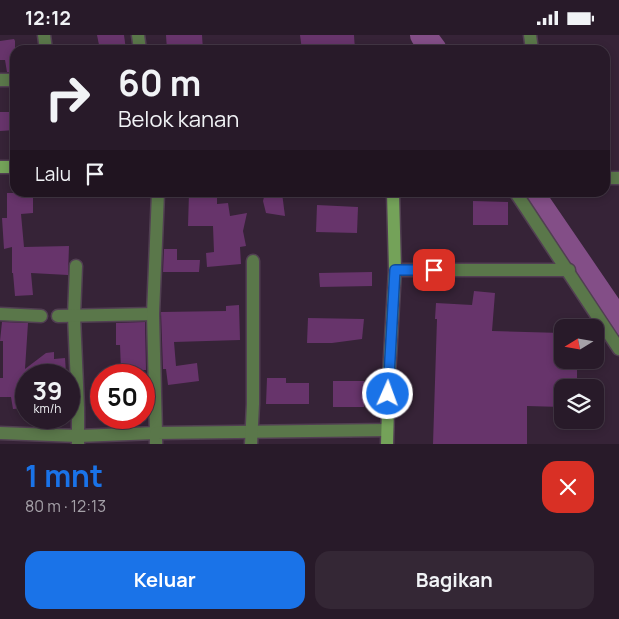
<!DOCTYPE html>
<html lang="id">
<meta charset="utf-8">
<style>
body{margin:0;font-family:Manrope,sans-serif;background:#342735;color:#f1f3f6;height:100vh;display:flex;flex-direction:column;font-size:19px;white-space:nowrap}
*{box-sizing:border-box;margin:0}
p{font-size:16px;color:#a5a1a8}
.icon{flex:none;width:28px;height:28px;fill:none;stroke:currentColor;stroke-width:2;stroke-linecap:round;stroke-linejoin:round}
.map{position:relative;height:409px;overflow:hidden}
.side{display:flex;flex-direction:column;background:#281a29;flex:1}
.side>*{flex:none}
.hud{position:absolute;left:10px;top:10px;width:600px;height:152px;border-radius:15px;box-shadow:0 2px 8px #0003,0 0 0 1px #443846;background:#281a29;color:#f1f3f6;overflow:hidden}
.needle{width:32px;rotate:259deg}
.tools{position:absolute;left:554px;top:284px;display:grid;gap:10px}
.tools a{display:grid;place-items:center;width:50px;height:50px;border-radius:10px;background:#281a29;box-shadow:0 2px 8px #0003,0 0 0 1px #443846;font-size:25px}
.speed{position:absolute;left:15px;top:329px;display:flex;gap:10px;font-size:25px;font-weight:700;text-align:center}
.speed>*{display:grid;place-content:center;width:65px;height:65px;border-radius:50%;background:#281a29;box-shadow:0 2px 8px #0003,0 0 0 1px #443846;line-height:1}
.speed small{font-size:12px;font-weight:400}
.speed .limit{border:8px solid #d22;background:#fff;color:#111}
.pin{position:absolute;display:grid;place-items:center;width:42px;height:42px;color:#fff;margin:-21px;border-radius:10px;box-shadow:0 2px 8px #0006}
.me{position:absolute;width:55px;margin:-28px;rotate:2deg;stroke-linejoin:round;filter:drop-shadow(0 0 4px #0008)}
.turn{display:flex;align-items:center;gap:18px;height:105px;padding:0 25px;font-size:22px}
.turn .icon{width:65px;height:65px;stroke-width:2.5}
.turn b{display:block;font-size:35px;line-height:42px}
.then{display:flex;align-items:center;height:48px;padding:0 25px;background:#0003;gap:10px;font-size:19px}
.round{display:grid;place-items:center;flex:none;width:52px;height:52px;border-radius:15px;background:#342735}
.summary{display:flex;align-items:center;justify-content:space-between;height:85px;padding:0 25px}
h1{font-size:30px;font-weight:700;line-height:38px;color:#1a73e8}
.action{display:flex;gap:10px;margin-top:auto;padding:10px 25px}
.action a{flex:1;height:58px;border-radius:15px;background:#1a73e8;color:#fff;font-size:20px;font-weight:700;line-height:58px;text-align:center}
.action a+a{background:#342735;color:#f1f3f6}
.status{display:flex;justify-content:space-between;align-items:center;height:35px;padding:0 25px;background:#281a29;direction:ltr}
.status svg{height:14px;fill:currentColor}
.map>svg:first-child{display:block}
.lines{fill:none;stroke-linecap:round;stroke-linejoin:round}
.river{stroke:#834e87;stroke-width:26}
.building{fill:#67346b}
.minor-casing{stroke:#513f52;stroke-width:15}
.secondary-casing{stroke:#513f52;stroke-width:15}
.minor{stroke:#5a774a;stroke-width:12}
.secondary{stroke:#74a259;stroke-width:12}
.route-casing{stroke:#114b97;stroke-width:12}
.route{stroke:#1a73e8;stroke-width:9}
</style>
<div class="status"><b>12:12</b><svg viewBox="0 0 49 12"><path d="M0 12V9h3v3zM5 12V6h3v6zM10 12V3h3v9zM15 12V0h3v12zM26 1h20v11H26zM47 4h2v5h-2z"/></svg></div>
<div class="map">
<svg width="619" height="409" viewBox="0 0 619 409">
<rect width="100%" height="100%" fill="#362337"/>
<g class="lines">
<g class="river">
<polyline points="423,0 434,15"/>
<polyline points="531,158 619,287"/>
</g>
</g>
<g class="building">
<polygon points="97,0 124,0 126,15 100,15"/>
<polygon points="166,0 202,0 203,15 167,15"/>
<polygon points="300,0 354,0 355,15 302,15"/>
<polygon points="14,4 15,6 15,37 7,37 5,25 0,25 0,6"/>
<polygon points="0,77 15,77 15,95 0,96"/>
<polygon points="7,158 33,158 33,178 21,179 24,212 69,211 68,240 31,238 33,260 15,261 13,238 12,238 12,212 4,214 2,183 7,183"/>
<polygon points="189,158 217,158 217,169 228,168 230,181 247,178 243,196 246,211 240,212 241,229 207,232 206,218 214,217 213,191 188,191"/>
<polygon points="265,158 282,158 285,181 266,178 263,166"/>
<polygon points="473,166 508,167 508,190 473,190"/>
<polygon points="317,170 358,172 357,198 316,197"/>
<polygon points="164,214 177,214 177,225 200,225 199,237 163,237"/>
<polygon points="372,237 372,251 320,252 319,238"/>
<polygon points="474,256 495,258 492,296 562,298 562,325 577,325 577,352 562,352 562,372 527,371 527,409 433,409 437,284 435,284 436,268 472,270"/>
<polygon points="239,270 240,305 174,307 176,331 197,328 199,346 168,350 166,334 163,334 161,277 226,276 226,271"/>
<polygon points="308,283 364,284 362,304 332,308 307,308"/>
<polygon points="2,287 28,288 25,334 46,318 54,317 54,324 65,323 66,338 26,340 26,373 13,374 11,362 0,362 0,343 3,343 3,306 0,306"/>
<polygon points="145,287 146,335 121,335 120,310 116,310 116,288"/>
<polygon points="267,343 286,343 286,348 309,348 309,369 266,369"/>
<rect x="333" y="346" width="31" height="26"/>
</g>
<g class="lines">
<defs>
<g id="minor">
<polyline points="44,0 46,15"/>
<polyline points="138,0 140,15"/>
<polyline points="530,0 532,15"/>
<polyline points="0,45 15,45"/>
<polyline points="605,143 619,143"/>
<polyline points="516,158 619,314"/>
<polyline points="76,231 74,281 78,373 78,409"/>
<polyline points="395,235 569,235"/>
<polyline points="0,279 41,281"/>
<polyline points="58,281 153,279"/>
<polyline points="0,398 78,401 156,398 153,279 158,158"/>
<polyline points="156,409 156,398 387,395"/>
<polyline points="251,409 253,369 253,226"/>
</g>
<g id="secondary">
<polyline points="0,132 15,132"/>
<polyline points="387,409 389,340 395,235 393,158"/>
</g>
</defs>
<use href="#minor" class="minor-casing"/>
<use href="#secondary" class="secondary-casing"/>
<use href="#minor" class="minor"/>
<use href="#secondary" class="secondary"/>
</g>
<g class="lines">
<defs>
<polyline id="route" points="388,359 395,235 434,235"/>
</defs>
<use href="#route" class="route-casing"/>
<use href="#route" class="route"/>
</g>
</svg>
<div class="tools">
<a><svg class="needle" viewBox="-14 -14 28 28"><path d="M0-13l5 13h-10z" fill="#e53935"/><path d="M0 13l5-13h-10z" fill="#a5a1a8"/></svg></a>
<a><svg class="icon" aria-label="layers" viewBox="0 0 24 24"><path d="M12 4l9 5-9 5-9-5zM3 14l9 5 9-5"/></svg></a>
</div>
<div class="speed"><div>39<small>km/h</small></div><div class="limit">50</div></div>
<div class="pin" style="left:434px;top:235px;background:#d93025"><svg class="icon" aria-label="arrive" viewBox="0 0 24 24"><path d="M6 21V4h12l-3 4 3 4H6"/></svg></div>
<svg class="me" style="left:388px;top:359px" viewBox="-20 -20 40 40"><circle r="17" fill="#1a73e8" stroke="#fff" stroke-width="3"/><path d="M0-11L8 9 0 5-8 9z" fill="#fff"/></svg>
<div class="hud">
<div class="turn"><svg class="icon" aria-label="right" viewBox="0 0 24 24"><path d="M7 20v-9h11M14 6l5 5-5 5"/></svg><div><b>60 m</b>Belok kanan</div></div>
<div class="then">Lalu<svg class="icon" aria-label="arrive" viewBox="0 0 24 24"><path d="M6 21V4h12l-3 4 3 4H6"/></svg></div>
</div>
</div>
<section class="side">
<div class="summary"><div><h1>1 mnt</h1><p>80 m · 12:13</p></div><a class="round" style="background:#d93025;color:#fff"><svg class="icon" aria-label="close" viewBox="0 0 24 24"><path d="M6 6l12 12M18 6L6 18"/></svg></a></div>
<div class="action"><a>Keluar</a><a>Bagikan</a></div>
</section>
